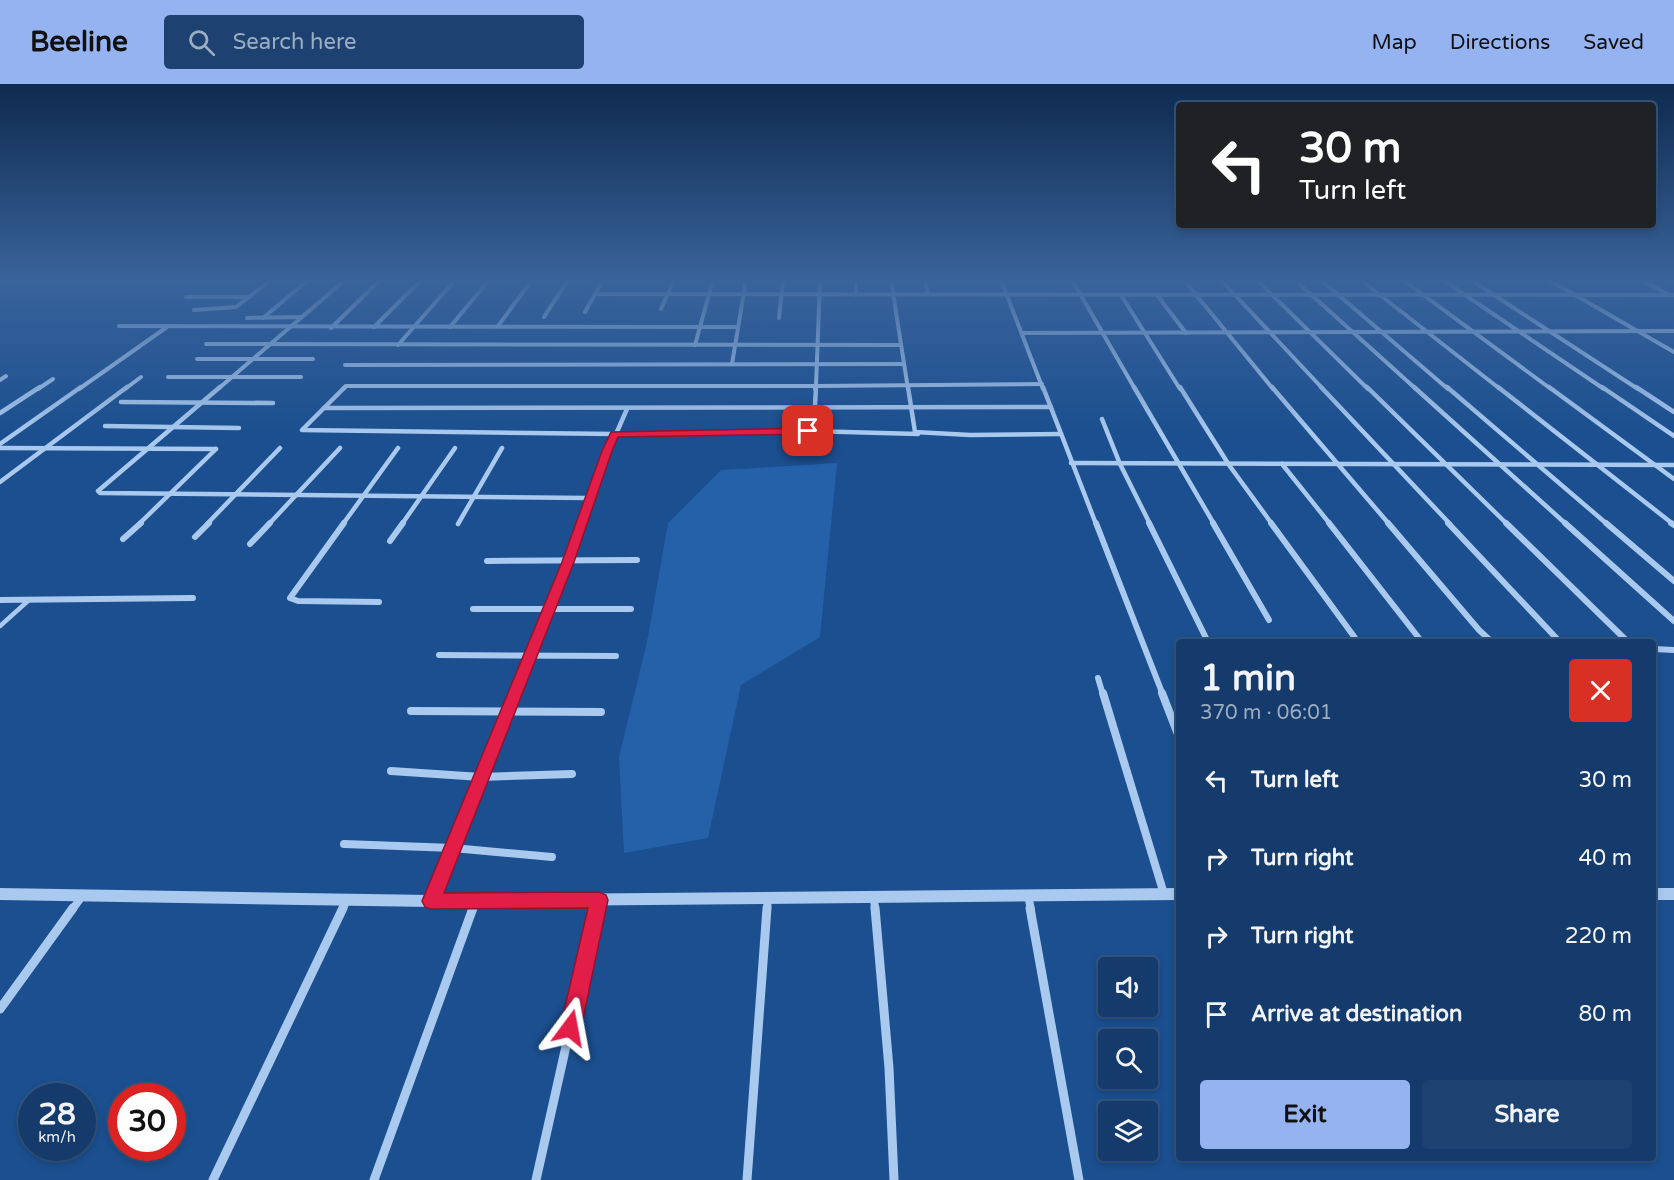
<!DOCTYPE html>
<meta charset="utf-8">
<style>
body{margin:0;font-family:"Varela Round",sans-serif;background:#1d4271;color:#f1f3f6;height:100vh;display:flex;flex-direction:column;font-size:22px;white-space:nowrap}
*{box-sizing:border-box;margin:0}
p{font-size:20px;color:#9dadc1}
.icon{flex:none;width:33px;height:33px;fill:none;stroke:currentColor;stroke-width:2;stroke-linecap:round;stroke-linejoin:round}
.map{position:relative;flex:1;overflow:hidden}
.panel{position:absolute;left:1176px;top:555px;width:480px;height:522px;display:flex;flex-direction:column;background:#143b6b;border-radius:6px;box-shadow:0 3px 9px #0003,0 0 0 2px #33557e}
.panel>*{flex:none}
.top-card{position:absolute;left:1176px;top:18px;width:480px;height:126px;border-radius:6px;box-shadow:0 3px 9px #0003,0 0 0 2px #33557e;background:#202124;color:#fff;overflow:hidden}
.controls{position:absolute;left:1098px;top:873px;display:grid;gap:12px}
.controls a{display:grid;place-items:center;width:60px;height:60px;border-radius:6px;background:#143b6b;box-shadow:0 3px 9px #0003,0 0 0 2px #33557e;font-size:30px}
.speed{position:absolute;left:18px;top:999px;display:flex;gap:12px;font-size:30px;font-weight:700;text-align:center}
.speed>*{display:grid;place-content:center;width:78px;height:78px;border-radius:50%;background:#143b6b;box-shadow:0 3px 9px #0003,0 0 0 2px #33557e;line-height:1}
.speed small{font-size:15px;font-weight:400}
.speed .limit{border:9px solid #d22;background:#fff;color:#111}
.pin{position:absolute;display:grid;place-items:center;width:51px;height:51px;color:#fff;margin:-26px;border-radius:12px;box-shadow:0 3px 9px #0006}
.me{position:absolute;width:66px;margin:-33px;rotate:13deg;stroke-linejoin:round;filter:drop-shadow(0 0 4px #0008)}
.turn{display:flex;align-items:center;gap:21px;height:126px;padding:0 24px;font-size:27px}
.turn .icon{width:78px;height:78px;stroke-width:2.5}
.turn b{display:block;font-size:42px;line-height:51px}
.round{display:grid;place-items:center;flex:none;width:63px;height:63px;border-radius:6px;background:#1d4271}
.head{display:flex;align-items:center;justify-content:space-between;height:102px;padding:0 24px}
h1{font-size:36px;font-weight:700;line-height:45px}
.cta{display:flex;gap:12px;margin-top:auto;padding:12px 24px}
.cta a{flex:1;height:69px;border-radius:6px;background:#95b2f1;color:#111;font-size:24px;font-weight:700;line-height:69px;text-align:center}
.cta a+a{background:#1d4271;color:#f1f3f6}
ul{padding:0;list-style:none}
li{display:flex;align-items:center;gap:18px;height:78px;padding:0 24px}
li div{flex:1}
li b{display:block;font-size:22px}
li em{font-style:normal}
header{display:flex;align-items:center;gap:36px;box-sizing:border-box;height:84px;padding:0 30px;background:#95b2f1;color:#111}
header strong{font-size:28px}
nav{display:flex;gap:33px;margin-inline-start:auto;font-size:21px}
.search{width:420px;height:54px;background:#1d4271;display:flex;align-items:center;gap:15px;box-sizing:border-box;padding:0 21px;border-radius:6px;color:#9dadc1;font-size:22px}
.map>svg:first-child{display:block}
.green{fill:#2461a8}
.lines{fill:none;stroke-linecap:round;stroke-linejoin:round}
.service{stroke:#a9c9ee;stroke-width:4.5}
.minor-far4{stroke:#a9c9ee;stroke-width:4}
.minor-far3{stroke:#a9c9ee;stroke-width:4.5}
.minor-far2{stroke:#a9c9ee;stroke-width:6}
.minor-far1{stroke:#a9c9ee;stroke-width:8}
.minor{stroke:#a9c9ee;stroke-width:9}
.tertiary{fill:#a9c9ee;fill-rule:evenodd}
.route{fill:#e11d48;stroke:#92132f;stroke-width:1.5}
</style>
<header>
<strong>Beeline</strong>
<div class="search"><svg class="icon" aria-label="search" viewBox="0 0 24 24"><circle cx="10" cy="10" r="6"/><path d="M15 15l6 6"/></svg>Search here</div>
<nav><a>Map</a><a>Directions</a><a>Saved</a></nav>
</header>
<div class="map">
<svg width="1674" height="1096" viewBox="0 0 1674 1096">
<rect width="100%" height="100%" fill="#1b4f8f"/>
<polygon class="green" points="837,379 820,553 741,601 708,754 624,769 619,673 647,558 668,439 721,386"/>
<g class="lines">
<polyline class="service" points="0,542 29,516"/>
<g class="minor-far4">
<polyline points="856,196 856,211"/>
<polyline points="891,196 908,305"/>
<polyline points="925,196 928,210"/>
<polyline points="1001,196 1043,305"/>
<polyline points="1072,196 1135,305"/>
<polyline points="1184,196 1273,305"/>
<polyline points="1221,196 1323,305"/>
<polyline points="1257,196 1368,305"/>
<polyline points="1295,196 1416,305"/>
<polyline points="1321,196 1448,305"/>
<polyline points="1361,196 1500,305"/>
<polyline points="1403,196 1551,305"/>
<polyline points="1443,196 1604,305"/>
<polyline points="1471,196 1638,305"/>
<polyline points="1549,196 1674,268"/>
<polyline points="1641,196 1668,210"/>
<polyline points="595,210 1674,211"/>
<polyline points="1121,211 1180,305"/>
<polyline points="1157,211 1186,249"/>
<polyline points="186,213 250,213"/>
<polyline points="661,225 674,196"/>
<polyline points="194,226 236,223 271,196"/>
<polyline points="585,228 603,196"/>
<polyline points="544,233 568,196"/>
<polyline points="247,234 301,233"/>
<polyline points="263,234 308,196"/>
<polyline points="779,234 783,196"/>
<polyline points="119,242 738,243"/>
<polyline points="498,242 532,196"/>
<polyline points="374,243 421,196"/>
<polyline points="450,243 489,196"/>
<polyline points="331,244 380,196"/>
<polyline points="1023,249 1674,247"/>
<polyline points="206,260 900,261"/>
<polyline points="398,261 455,196"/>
<polyline points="695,261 713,196"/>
<polyline points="197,275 313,275"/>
<polyline points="732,280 746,196"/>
<polyline points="345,281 903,280"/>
<polyline points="168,293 301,293"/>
<polyline points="0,296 6,292"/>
<polyline points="816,302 820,196"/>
<polyline points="816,302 1042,300"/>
<polyline points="38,305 53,295"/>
<polyline points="79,305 167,243"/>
<polyline points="125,305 141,293"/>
<polyline points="218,305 345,196"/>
<polyline points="343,305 346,302 816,302"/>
<polyline points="815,305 816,302"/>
</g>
<g class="minor-far3">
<polyline points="220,303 98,407 100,409 588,414 589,422 582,440"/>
<polyline points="345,303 302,346 615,350 808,347 814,340 816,303"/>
<polyline points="908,303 915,348 970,351 1061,350"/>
<polyline points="1043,303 1096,440"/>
<polyline points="1134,303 1214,440"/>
<polyline points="1180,303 1229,381 1272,440"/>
<polyline points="1272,303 1389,440"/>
<polyline points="1321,303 1450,440"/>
<polyline points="1367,303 1507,440"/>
<polyline points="1414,303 1566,440"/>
<polyline points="1447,303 1607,440"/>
<polyline points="1498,303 1673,440"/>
<polyline points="1549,303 1674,395"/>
<polyline points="1602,303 1674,352"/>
<polyline points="1636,303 1674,328"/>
<polyline points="121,318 273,319"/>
<polyline points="324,324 1051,323"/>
<polyline points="0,329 40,303"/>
<polyline points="1102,335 1120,380 1150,440"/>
<polyline points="105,342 239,344"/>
<polyline points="809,347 918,350"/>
<polyline points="0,360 81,303"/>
<polyline points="0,364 216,365"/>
<polyline points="1071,379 1674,381"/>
<polyline points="1282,380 1330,440"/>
<polyline points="0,398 127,303"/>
<polyline points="588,414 627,325"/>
<polyline points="139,440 216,365"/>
<polyline points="207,440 280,364"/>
<polyline points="269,440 340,364"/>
<polyline points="343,440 398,364"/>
<polyline points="402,440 455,364"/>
<polyline points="458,440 502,364"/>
</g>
<g class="minor-far2">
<polyline points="344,439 290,514 298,517 379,518"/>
<polyline points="1096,439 1163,611"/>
<polyline points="1149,439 1208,558"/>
<polyline points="1213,439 1269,536"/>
<polyline points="1271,439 1358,558"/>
<polyline points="1329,439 1422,558"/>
<polyline points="1388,439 1479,546 1492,558"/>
<polyline points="1448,439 1560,558"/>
<polyline points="1506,439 1628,558"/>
<polyline points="1565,439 1674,537"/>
<polyline points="1606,439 1674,497"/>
<polyline points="1671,439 1674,441"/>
<polyline points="195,453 209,439"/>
<polyline points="123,455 141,439"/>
<polyline points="390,457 403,439"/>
<polyline points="250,460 270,439"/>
<polyline points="487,477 637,476"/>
<polyline points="0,516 193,514"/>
<polyline points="473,525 631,525"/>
<polyline points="1653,565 1674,566"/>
<polyline points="439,571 616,572"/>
<polyline points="1098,594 1103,611"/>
<polyline points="513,611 582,439"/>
</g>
<g class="minor-far1">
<polyline points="1103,609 1164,810"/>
<polyline points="1162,609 1179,653"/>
<polyline points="411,627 601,628"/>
<polyline points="391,687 481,693 572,690"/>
<polyline points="344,760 453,764 552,773"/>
<polyline points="1028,811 1031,826"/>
<polyline points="874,813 875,826"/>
<polyline points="431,817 514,609"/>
<polyline points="72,826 83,811"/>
<polyline points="342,826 347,816"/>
<polyline points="472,826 476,816"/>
<polyline points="597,826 599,816"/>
<polyline points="767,826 768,814"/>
</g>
<g class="minor">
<polyline points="875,824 889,984 894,1096"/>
<polyline points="1030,824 1079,1096"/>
<polyline points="0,925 73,824"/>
<polyline points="213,1096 343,824"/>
<polyline points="374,1096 473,824"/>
<polyline points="536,1096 597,824"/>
<polyline points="747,1096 767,824"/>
</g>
<g class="tertiary">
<polygon points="0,804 431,811 1179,804 1179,816 431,823 0,816"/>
<rect x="1653" y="804" width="21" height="12"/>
</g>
</g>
<linearGradient id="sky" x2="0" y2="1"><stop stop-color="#0f2b4f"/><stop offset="0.56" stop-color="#39639b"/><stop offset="1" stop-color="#39639b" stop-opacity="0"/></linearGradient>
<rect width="1674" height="350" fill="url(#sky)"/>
<polygon class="route" points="808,344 811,345 811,350 618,353 612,367 574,478 444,809 599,808 606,811 608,816 581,944 578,951 570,954 563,951 560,944 588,824 431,825 425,823 422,817 562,478 602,367 611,348"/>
</svg>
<div class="controls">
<a><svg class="icon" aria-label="sound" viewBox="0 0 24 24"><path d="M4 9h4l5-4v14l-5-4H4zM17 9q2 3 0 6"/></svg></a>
<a><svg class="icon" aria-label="search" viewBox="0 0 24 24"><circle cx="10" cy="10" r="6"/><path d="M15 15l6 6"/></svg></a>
<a><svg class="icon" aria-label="layers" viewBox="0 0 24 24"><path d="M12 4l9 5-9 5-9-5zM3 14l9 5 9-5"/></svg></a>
</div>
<div class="speed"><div>28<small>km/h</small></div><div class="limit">30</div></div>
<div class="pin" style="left:808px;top:347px;background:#d93025"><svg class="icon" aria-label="arrive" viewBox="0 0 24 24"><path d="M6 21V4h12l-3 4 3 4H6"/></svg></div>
<svg class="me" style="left:570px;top:944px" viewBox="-20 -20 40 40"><path d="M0-17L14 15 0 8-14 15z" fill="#e11d48" stroke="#fff" stroke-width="4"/></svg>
<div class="top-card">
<div class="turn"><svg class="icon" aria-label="left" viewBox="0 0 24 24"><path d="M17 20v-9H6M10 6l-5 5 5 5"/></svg><div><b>30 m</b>Turn left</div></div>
</div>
<section class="panel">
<div class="head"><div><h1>1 min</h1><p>370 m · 06:01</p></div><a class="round" style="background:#d93025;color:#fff"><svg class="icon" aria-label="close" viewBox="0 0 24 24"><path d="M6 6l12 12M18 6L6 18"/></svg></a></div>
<ul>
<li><svg class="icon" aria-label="left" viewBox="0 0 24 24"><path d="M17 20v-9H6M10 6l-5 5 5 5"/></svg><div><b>Turn left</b></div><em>30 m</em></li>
<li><svg class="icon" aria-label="right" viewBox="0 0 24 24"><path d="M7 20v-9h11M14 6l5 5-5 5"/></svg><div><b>Turn right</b></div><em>40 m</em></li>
<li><svg class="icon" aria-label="right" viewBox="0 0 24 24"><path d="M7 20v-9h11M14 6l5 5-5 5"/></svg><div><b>Turn right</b></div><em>220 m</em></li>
<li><svg class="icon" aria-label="arrive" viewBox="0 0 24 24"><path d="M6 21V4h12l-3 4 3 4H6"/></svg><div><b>Arrive at destination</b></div><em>80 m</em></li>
</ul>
<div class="cta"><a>Exit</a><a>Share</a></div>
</section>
</div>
